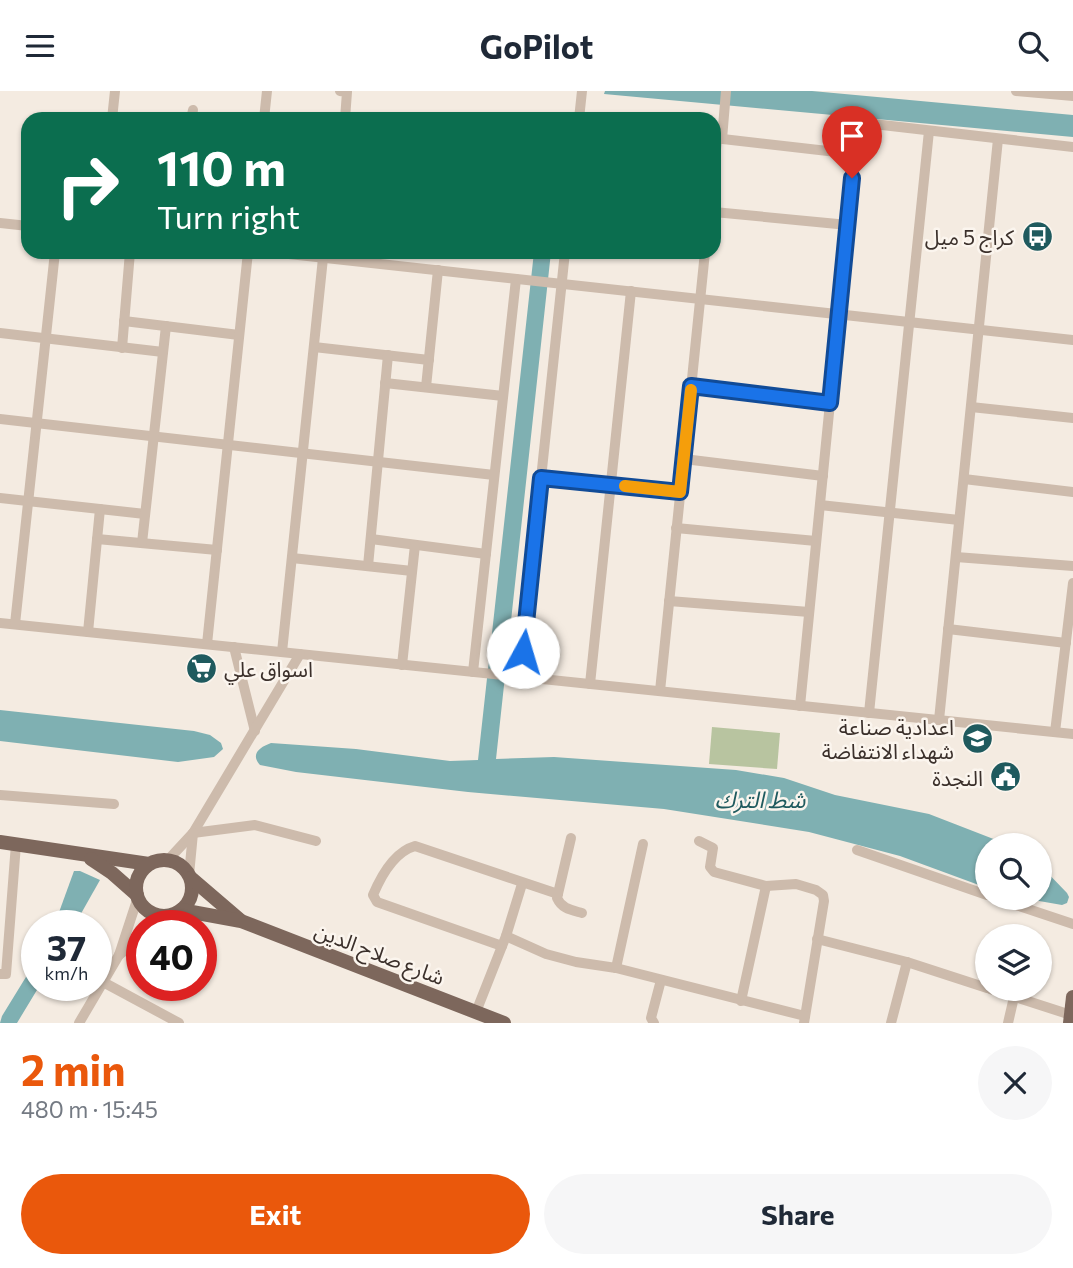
<!DOCTYPE html>
<meta charset="utf-8">
<style>
body{margin:0;font-family:Commissioner,"Noto Sans Arabic",sans-serif;background:#f6f6f7;color:#1f2937;height:100vh;display:flex;flex-direction:column;font-size:26px;white-space:nowrap}
*{box-sizing:border-box;margin:0}
p{font-size:23px;color:#747a83}
.icon{flex:none;width:38px;height:38px;fill:none;stroke:currentColor;stroke-width:2;stroke-linecap:round;stroke-linejoin:round}
.map{position:relative;height:932px;overflow:hidden}
.panel{display:flex;flex-direction:column;background:#fff;flex:1}
.panel>*{flex:none}
.banner{position:absolute;left:21px;top:21px;width:700px;height:147px;border-radius:21px;box-shadow:0 2px 5px #0004;background:#0b6e4f;color:#fff;overflow:hidden}
.controls{position:absolute;left:975px;top:742px;display:grid;gap:14px}
.controls a{display:grid;place-items:center;width:77px;height:77px;border-radius:50%;background:#fff;box-shadow:0 2px 5px #0004;font-size:35px}
.speed{position:absolute;left:21px;top:819px;display:flex;gap:14px;font-size:35px;font-weight:700;text-align:center}
.speed>*{display:grid;place-content:center;width:91px;height:91px;border-radius:50%;background:#fff;box-shadow:0 2px 5px #0004;line-height:1}
.speed small{font-size:18px;font-weight:400}
.speed .limit{border:10px solid #d22;background:#fff;color:#111}
.pin{position:absolute;display:grid;place-items:center;width:60px;height:60px;color:#fff;margin:-72px -30px;border-radius:50% 50% 50% 0;rotate:-45deg;box-shadow:0 0 7px #0007}
.pin .icon{rotate:45deg}
.me{position:absolute;width:77px;margin:-38px;rotate:6deg;stroke-linejoin:round;filter:drop-shadow(0 0 5px #0008)}
.turn{display:flex;align-items:center;gap:24px;height:147px;padding:0 21px;font-size:32px}
.turn .icon{width:91px;height:91px;stroke-width:2.5}
.turn b{display:block;font-size:49px;line-height:60px}
.round{display:grid;place-items:center;flex:none;width:74px;height:74px;border-radius:37px;background:#f6f6f7}
.summary{display:flex;align-items:center;justify-content:space-between;height:119px;padding:0 21px}
h1{font-size:42px;font-weight:700;line-height:52px;color:#ea580c}
.action{display:flex;gap:14px;margin-top:auto;padding:14px 21px}
.action a{flex:1;height:80px;border-radius:42px;background:#ea580c;color:#fff;font-size:28px;font-weight:700;line-height:80px;text-align:center}
.action a+a{background:#f6f6f7;color:#1f2937}
header{display:flex;justify-content:space-between;align-items:center;height:91px;padding:0 21px;background:#fff;font-size:32px;font-weight:700}
.map>svg:first-child{display:block}
.green{fill:#b8c4a0}
.water{fill:#7fb0b2}
.lines{fill:none;stroke-linecap:round;stroke-linejoin:round}
.minor{stroke:#cdbbac;stroke-width:10}
.major{stroke:#7d675c;stroke-width:14}
.route-casing{stroke:#114b97;stroke-width:18}
.route{stroke:#1a73e8;stroke-width:12}
.slow{stroke:#f59e0b;stroke-width:12}
.labels{text-anchor:middle;dominant-baseline:central;stroke-width:5;stroke-linejoin:round;paint-order:stroke}
.poi-label{font-size:21px;fill:#3b302b;stroke:#fbf5ee;text-anchor:end}
.street-label{font-size:21px;fill:#3b302b;stroke:#fbf5ee}
.water-label{font-size:23px;font-style:italic;fill:#1f5a5e;stroke:#fbf5ee}
</style>
<header><svg class="icon" aria-label="menu" viewBox="0 0 24 24"><path d="M4 6h16M4 12h16M4 18h16"/></svg>GoPilot<svg class="icon" aria-label="search" viewBox="0 0 24 24"><circle cx="10" cy="10" r="6"/><path d="M15 15l6 6"/></svg></header>
<div class="map">
<svg width="1073" height="932" viewBox="0 0 1073 932">
<rect width="100%" height="100%" fill="#f4ebe1"/>
<polygon class="green" points="712,636 780,642 777,678 709,673"/>
<g class="water">
<polygon points="605,0 812,0 1073,24 1073,46 604,3"/>
<path d="M534 161H551L496 668 554 666 736 679 784 687 835 704 929 723 1009 754H987V797L900 765 809 741 664 718 468 701 296 681 260 674C250 663 260 656 271 652L356 658 450 670 478 669Z"/>
<polygon points="0,619 194,640 210,644 221,652 223,658 214,666 178,671 0,650"/>
<polygon points="1040,774 1067,802 1069,806 1067,812 1062,814 1022,807 1040,807"/>
<polygon points="74,780 80,780 100,789 74,835 54,835"/>
<polygon points="37,868 37,894 40,894 17,932 0,932 2,925"/>
</g>
<g class="lines">
<g class="minor">
<polyline points="340,0 347,1 345,28"/>
<polyline points="1016,0 1073,5"/>
<polyline points="112,28 115,0"/>
<polyline points="191,28 193,19"/>
<polyline points="264,28 267,0"/>
<polyline points="579,28 582,0"/>
<polyline points="714,47 854,63"/>
<polyline points="722,48 726,0"/>
<polyline points="714,78 717,48"/>
<polyline points="714,121 848,134"/>
<polyline points="0,132 28,135"/>
<polyline points="271,161 1073,249"/>
<polyline points="124,230 239,244"/>
<polyline points="0,242 163,261"/>
<polyline points="314,256 429,269"/>
<polyline points="122,257 130,161"/>
<polyline points="385,292 503,305"/>
<polyline points="691,295 830,311"/>
<polyline points="426,296 438,179"/>
<polyline points="971,316 1073,327"/>
<polyline points="0,328 494,384"/>
<polyline points="684,368 823,385"/>
<polyline points="541,387 680,401"/>
<polyline points="964,388 1073,401"/>
<polyline points="0,407 145,423"/>
<polyline points="820,414 959,429"/>
<polyline points="676,437 816,450"/>
<polyline points="97,448 217,459"/>
<polyline points="371,448 486,463"/>
<polyline points="142,452 166,235"/>
<polyline points="956,466 1073,475"/>
<polyline points="292,467 412,480"/>
<polyline points="368,475 388,264"/>
<polyline points="669,510 809,521"/>
<polyline points="0,532 1073,643"/>
<polyline points="15,533 55,161"/>
<polyline points="948,538 1066,552"/>
<polyline points="88,541 100,418"/>
<polyline points="207,553 248,161"/>
<polyline points="234,556 255,640"/>
<polyline points="282,561 323,167"/>
<polyline points="402,574 415,454"/>
<polyline points="473,581 516,188"/>
<polyline points="520,586 565,161"/>
<polyline points="590,593 631,200"/>
<polyline points="660,600 705,161"/>
<polyline points="800,615 857,39 865,32 1073,56"/>
<polyline points="869,622 929,40"/>
<polyline points="939,629 998,48"/>
<polyline points="1055,641 1073,492"/>
<polyline points="0,704 114,713"/>
<polyline points="193,742 255,734 316,750"/>
<path d="M571 747 557 807C562 818 571 819 582 822"/>
<polyline points="699,750 713,757 710,776 714,781 766,795 796,793 816,799 823,804 824,810 804,932"/>
<polyline points="857,759 987,804"/>
<polyline points="168,769 193,742 300,563"/>
<polyline points="189,784 193,742"/>
<polyline points="995,807 1073,833"/>
<polyline points="156,835 168,825"/>
<polyline points="506,845 546,863 576,871 616,877 805,925"/>
<polyline points="817,848 907,871 987,897"/>
<path d="M502 855 377 811 373 804C381 785 394 761 415 755L558 803"/>
<polyline points="119,864 142,846"/>
<polyline points="616,877 643,753"/>
<polyline points="0,883 6,883 16,753"/>
<polyline points="103,891 179,932"/>
<polyline points="990,898 1071,924"/>
<polyline points="741,910 766,795"/>
<polyline points="476,921 506,845 522,793"/>
<polyline points="79,932 119,864 138,806"/>
<polyline points="654,932 651,927 661,889"/>
<polyline points="891,932 907,871"/>
<polyline points="1008,932 1014,906"/>
</g>
<g class="major">
<polyline points="0,751 149,773"/>
<polyline points="91,768 112,782 137,804"/>
<circle cx="164" cy="797" r="28"/>
<polyline points="191,787 240,829"/>
<polyline points="181,819 241,830 504,932"/>
<polyline points="1070,932 1073,906"/>
</g>
</g>
<g class="lines">
<defs>
<polyline id="route" points="523,561 541,387 680,401 691,295 830,312 852,87"/>
</defs>
<use href="#route" class="route-casing"/>
<use href="#route" class="route"/>
<polyline class="slow" points="625,395 680,401 691,299"/>
</g>
<defs>
<symbol id="bus-disc" viewBox="-11 -11 22 22"><circle r="9.5" fill="#1f5a5e" stroke="#fbf5ee"/><path d="M-5-6H5V4H4V6H2V4H-2V6H-4V4H-5ZM-3.5-4V0h7V-4ZM-3.5 1.2v1.5H-2V1.2ZM2 1.2v1.5H3.5V1.2Z" fill="#fff"/></symbol>
<symbol id="supermarket-disc" viewBox="-11 -11 22 22"><circle r="9.5" fill="#1f5a5e" stroke="#fbf5ee"/><path d="M-6-5.5h2.5l.6 2H6L4.5 2H-2.5L-4.4-4H-6ZM-1.5 3.2a1.3 1.3 0 1 0 .1 0ZM3 3.2a1.3 1.3 0 1 0 .1 0Z" fill="#fff"/></symbol>
<symbol id="school-disc" viewBox="-11 -11 22 22"><circle r="9.5" fill="#1f5a5e" stroke="#fbf5ee"/><path d="M0-5L7-2L0 1L-7-2ZM-4 1L0 2.5L4 1V4Q0 6-4 4Z" fill="#fff"/></symbol>
<symbol id="civic-disc" viewBox="-11 -11 22 22"><circle r="9.5" fill="#1f5a5e" stroke="#fbf5ee"/><path d="M-.6-6.5H3V-4.5H.6V-3L4-1V1h2V6H-6V1h2V-1L-.6-3ZM-1.2 2.5V6h2.4V2.5Z" fill="#fff"/></symbol>
</defs>
<g fill-rule="evenodd">
<use href="#bus-disc" x="1020" y="128" width="35" height="35"/>
<use href="#supermarket-disc" x="184" y="560" width="35" height="35"/>
<use href="#school-disc" x="960" y="630" width="35" height="35"/>
<use href="#civic-disc" x="988" y="668" width="35" height="35"/>
</g>
<g class="labels">
<g class="poi-label">
<text x="1014" y="145">كراج 5 ميل</text>
<text x="224" y="577" text-anchor="start">اسواق علي</text>
<text x="954" y="635">اعدادية صناعة<tspan x="954" dy="24">شهداء الانتفاضة</tspan></text>
<text x="983" y="686">النجدة</text>
</g>
<g class="street-label">
<text transform="translate(380 862) rotate(21)">شارع صلاح الدين</text>
</g>
<g class="water-label">
<text x="760" y="708">شط الترك</text>
</g>
</g>
</svg>
<div class="controls">
<a><svg class="icon" aria-label="search" viewBox="0 0 24 24"><circle cx="10" cy="10" r="6"/><path d="M15 15l6 6"/></svg></a>
<a><svg class="icon" aria-label="layers" viewBox="0 0 24 24"><path d="M12 4l9 5-9 5-9-5zM3 14l9 5 9-5"/></svg></a>
</div>
<div class="speed"><div>37<small>km/h</small></div><div class="limit">40</div></div>
<div class="pin" style="left:852px;top:87px;background:#d93025"><svg class="icon" aria-label="arrive" viewBox="0 0 24 24"><path d="M6 21V4h12l-3 4 3 4H6"/></svg></div>
<svg class="me" style="left:523px;top:561px" viewBox="-20 -20 40 40"><circle r="19" fill="#fff"/><path d="M0-13L10 11 0 6-10 11z" fill="#1a73e8"/></svg>
<div class="banner">
<div class="turn"><svg class="icon" aria-label="right" viewBox="0 0 24 24"><path d="M7 20v-9h11M14 6l5 5-5 5"/></svg><div><b>110 m</b>Turn right</div></div>
</div>
</div>
<section class="panel">
<div class="summary"><div><h1>2 min</h1><p>480 m · 15:45</p></div><a class="round"><svg class="icon" aria-label="close" viewBox="0 0 24 24"><path d="M6 6l12 12M18 6L6 18"/></svg></a></div>
<div class="action"><a>Exit</a><a>Share</a></div>
</section>
